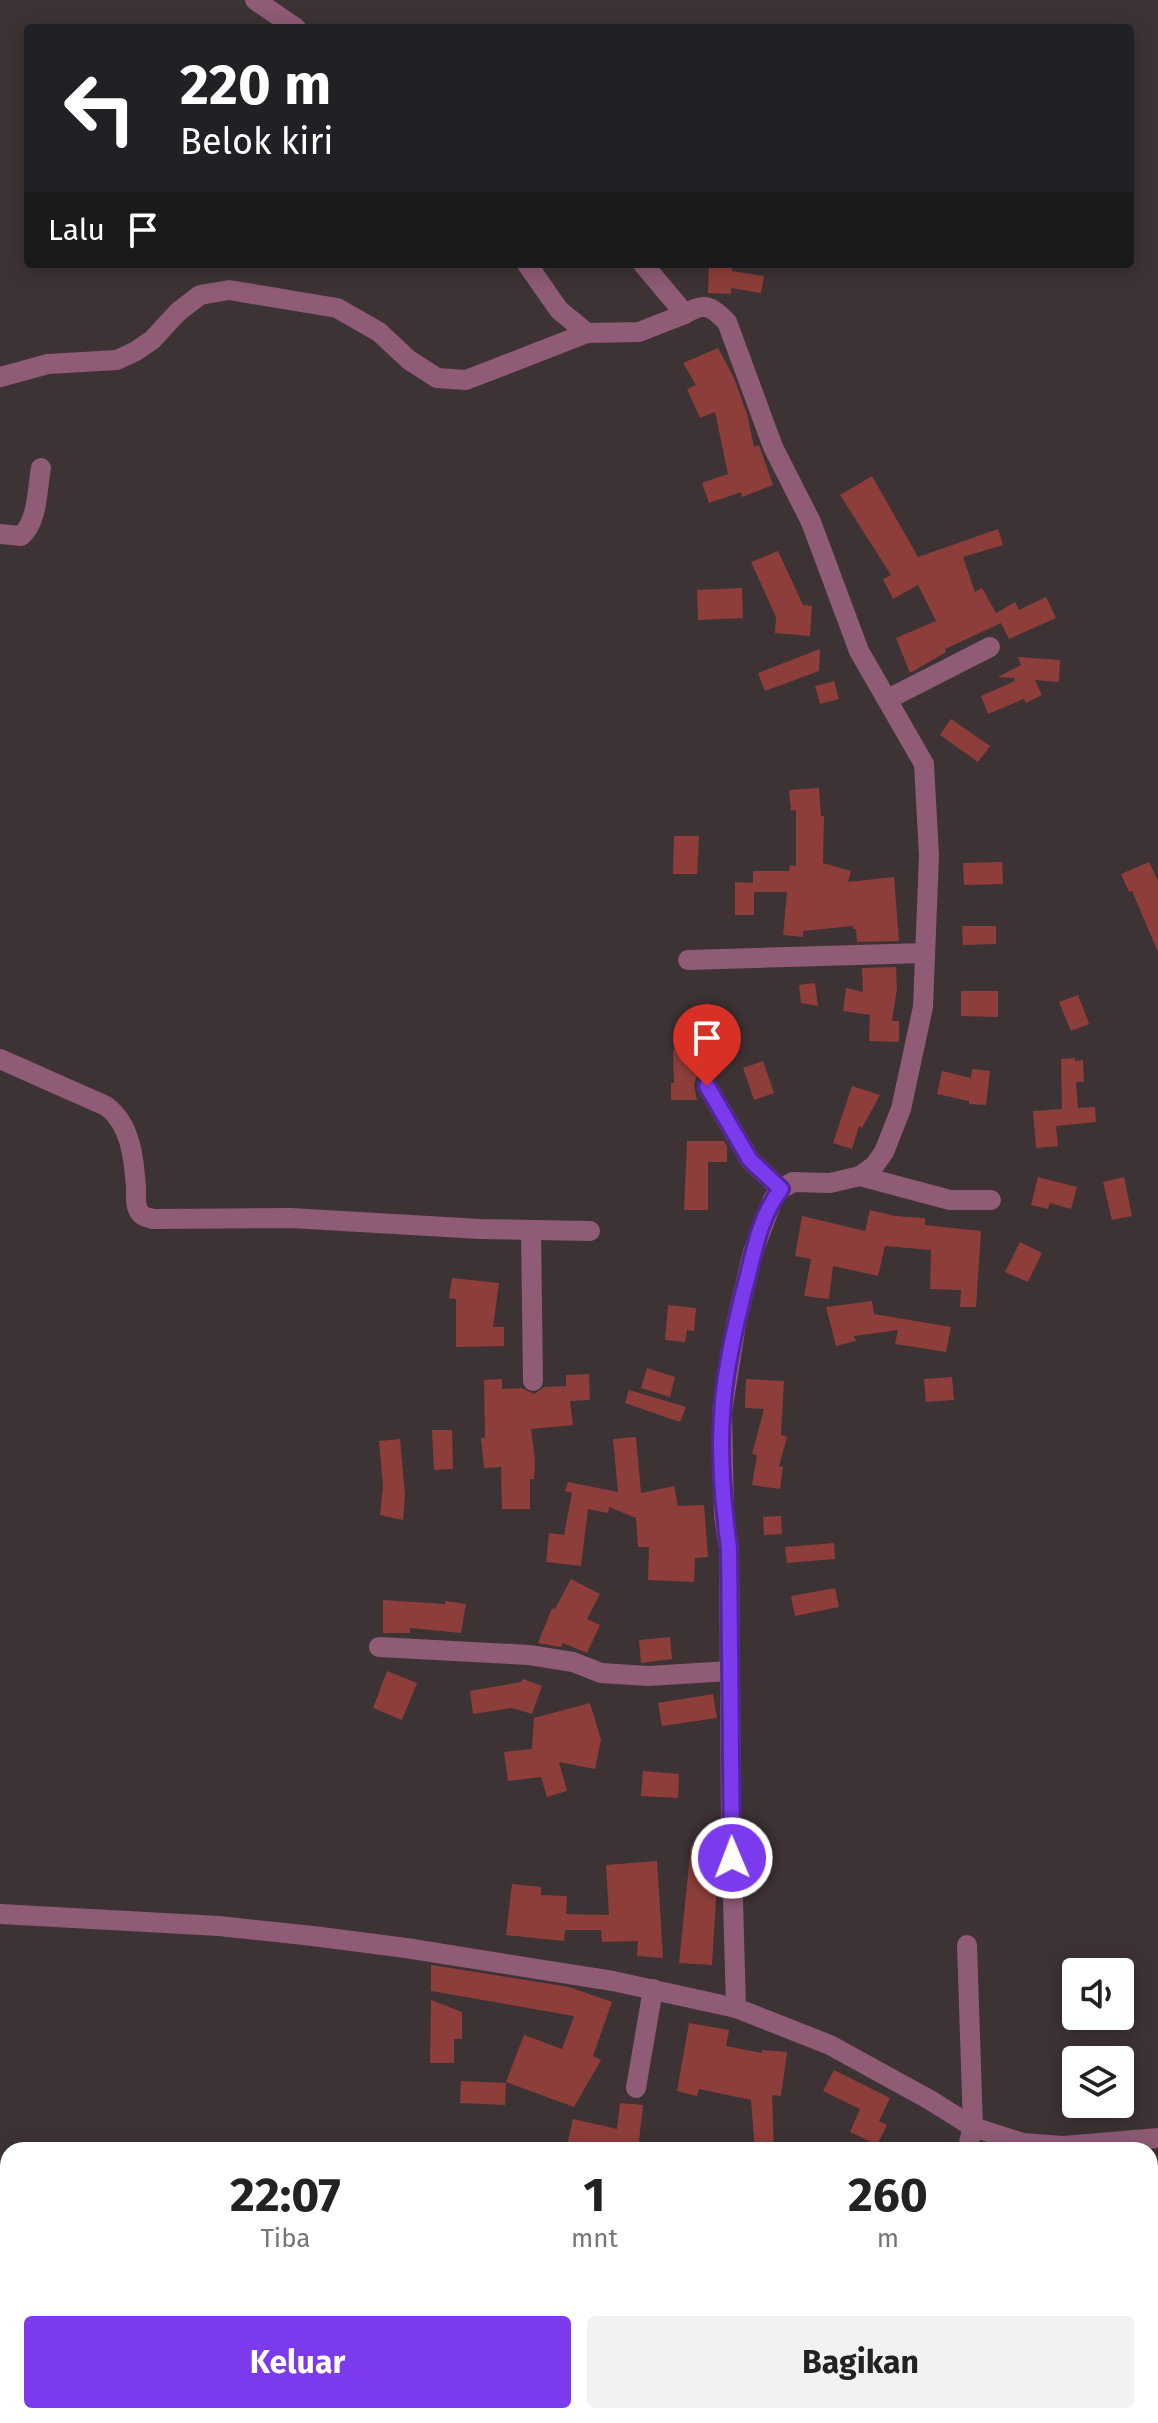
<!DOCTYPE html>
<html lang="id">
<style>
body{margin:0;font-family:"Fira Sans",sans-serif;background:#f2f2f2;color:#222;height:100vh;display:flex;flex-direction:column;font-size:30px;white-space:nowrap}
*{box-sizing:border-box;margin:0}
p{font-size:26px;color:#767676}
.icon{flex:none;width:44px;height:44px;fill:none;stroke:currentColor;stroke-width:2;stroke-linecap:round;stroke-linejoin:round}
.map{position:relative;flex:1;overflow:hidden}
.sheet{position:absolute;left:0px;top:2142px;width:1158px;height:282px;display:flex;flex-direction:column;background:#fff;border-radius:24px 24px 0 0;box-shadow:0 4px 20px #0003}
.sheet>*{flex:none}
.banner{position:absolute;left:24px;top:24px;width:1110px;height:244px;border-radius:8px;box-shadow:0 4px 20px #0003;background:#202124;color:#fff;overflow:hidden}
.buttons{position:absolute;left:1062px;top:1958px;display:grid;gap:16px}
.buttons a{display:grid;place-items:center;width:72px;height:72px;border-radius:8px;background:#fff;box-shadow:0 4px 20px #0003;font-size:40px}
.pin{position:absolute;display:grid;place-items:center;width:68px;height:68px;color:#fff;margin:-82px -34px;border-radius:50% 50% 50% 0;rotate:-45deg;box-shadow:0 0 8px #0007}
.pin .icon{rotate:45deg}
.me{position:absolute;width:88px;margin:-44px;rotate:359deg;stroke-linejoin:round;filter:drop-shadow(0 0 6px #0008)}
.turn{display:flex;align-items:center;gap:28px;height:168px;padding:0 24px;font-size:36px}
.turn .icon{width:104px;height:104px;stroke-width:2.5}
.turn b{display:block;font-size:56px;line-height:68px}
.then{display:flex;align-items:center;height:76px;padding:0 24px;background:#0003;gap:16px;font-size:30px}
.eta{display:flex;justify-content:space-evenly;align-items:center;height:136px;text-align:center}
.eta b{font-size:48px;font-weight:700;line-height:56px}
.primary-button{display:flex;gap:16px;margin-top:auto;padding:16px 24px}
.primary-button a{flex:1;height:92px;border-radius:8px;background:#7c3aed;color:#fff;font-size:32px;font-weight:700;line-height:92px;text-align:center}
.primary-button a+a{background:#f2f2f2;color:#222}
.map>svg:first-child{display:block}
.building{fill:#8e3e3a}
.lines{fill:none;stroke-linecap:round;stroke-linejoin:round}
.minor{stroke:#8f5b75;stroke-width:20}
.route-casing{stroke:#51269a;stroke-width:20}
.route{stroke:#7c3aed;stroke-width:14}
</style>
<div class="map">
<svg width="1158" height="2423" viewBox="0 0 1158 2423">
<rect width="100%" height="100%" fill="#3d3234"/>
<g class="building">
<polygon points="709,264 732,264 732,271 764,276 761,293 731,288 731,294 708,293"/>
<polygon points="718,348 734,378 747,414 754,447 759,445 773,485 742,497 741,492 709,503 702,483 728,474 715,412 700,418 687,389 696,385 683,363"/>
<polygon points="872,476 918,557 998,529 1003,545 963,557 975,592 982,588 996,613 1015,602 1019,610 1046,597 1056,618 1009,639 1001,623 945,649 946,652 910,673 896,638 936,621 918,585 893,599 883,579 891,575 840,495"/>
<polygon points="778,551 803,605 812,606 810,636 775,633 776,617 751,562"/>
<polygon points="742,588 743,618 698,620 697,590"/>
<polygon points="820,649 819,671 765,691 758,673"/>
<polygon points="1018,657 1060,660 1059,682 1035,680 1042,695 1026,703 1024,699 988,714 981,696 1015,681 1014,678 998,677 1021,665"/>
<polygon points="834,681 839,699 820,704 815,686"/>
<polygon points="951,719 990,746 978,762 940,735"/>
<polygon points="819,788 821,816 824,816 823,863 851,871 848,882 894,877 899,941 857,942 856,929 853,929 853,926 803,931 803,937 783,935 787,892 754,892 754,915 735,915 735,882 753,883 753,871 789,871 790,865 796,866 796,810 791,811 789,790"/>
<polygon points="674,836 699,836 697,874 673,874"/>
<polygon points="1002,862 1003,884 964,885 963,863"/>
<polygon points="1149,862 1158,881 1158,952 1132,891 1129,892 1121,874"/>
<polygon points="962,926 996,926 996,944 963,945"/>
<polygon points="896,967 897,988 892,1021 899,1021 899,1042 869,1041 870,1015 843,1011 846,988 863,992 862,968"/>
<polygon points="815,983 818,1006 801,1003 799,985"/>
<polygon points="961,991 998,991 998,1017 961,1016"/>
<polygon points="1078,995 1089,1024 1071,1031 1059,1002"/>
<polygon points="703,1049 704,1074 697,1075 694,1085 697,1100 671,1100 671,1083 674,1083 673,1050"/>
<polygon points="1075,1058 1075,1061 1083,1060 1084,1082 1076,1082 1078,1108 1095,1107 1096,1122 1056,1126 1058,1146 1036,1148 1033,1111 1062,1109 1061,1059"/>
<polygon points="763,1061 774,1093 754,1100 743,1068"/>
<polygon points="972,1069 990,1071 986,1105 969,1104 969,1101 937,1094 942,1071 971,1078"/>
<polygon points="852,1086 880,1095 862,1128 859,1126 852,1149 833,1143"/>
<polygon points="687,1141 724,1141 727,1146 727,1162 708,1162 708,1210 684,1210"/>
<polygon points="1038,1177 1077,1187 1071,1209 1050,1203 1048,1209 1031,1205"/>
<polygon points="1124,1177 1132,1216 1112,1220 1103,1182"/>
<polygon points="870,1210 895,1216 925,1218 925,1225 981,1231 976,1307 960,1307 961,1290 930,1289 931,1250 885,1246 878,1276 833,1266 829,1299 804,1296 811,1259 795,1256 802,1216 865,1231"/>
<polygon points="1020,1242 1042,1253 1028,1282 1005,1272"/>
<polygon points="452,1278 499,1283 493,1327 504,1327 504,1346 456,1347 456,1299 449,1298"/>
<polygon points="872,1301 874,1314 951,1327 946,1352 895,1344 898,1330 854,1336 856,1341 836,1346 826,1307"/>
<polygon points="668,1305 696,1308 694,1331 687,1330 685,1342 665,1340"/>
<polygon points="647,1368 675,1377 670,1397 641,1388"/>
<polygon points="589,1374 590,1400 570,1401 573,1425 531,1429 535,1460 534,1479 530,1479 530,1509 502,1509 501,1467 484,1468 481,1438 485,1438 484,1380 502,1379 502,1389 522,1388 534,1394 544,1387 566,1386 566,1375"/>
<polygon points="952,1377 954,1400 926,1402 924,1379"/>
<polygon points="746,1379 784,1381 781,1435 787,1437 779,1466 783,1467 780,1489 752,1485 757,1455 752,1454 764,1409 745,1408"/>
<polygon points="629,1390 686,1407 680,1422 625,1403"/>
<polygon points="432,1430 452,1430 453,1469 434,1470"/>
<polygon points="636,1437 641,1493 674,1486 678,1506 704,1505 708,1557 695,1558 694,1582 648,1580 649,1547 638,1547 636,1518 609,1507 608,1513 588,1509 581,1566 546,1562 549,1533 564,1535 572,1493 565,1491 568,1482 618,1492 613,1439"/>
<polygon points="400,1439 405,1495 403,1520 380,1515 383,1486 379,1441"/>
<polygon points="781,1516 782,1534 764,1535 763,1517"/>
<polygon points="834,1543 835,1559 787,1563 785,1547"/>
<polygon points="571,1579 600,1594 587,1619 600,1625 587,1653 563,1643 561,1647 538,1643 552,1608 555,1609"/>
<polygon points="835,1588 839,1607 795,1616 791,1596"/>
<polygon points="383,1600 445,1604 445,1601 466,1604 461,1633 410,1628 410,1633 383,1633"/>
<polygon points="670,1637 672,1659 641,1663 639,1640"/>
<polygon points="387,1671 417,1683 402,1720 373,1708"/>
<polygon points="523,1679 542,1686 532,1714 512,1708 473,1714 470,1691 521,1682"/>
<polygon points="713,1694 717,1718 662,1726 658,1703"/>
<polygon points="590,1703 601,1740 595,1769 559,1762 567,1791 547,1797 541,1777 508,1781 504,1752 532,1749 534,1718"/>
<polygon points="643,1771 679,1774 678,1798 641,1796"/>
<polygon points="691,1846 719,1848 712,1965 679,1963"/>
<polygon points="657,1861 663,1958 637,1956 638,1941 602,1942 601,1930 565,1930 564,1941 506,1935 512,1884 541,1887 541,1895 567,1896 566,1914 609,1915 606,1865"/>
<polygon points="431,1965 569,1987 612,2002 593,2056 601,2060 574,2107 506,2082 524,2035 562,2049 574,2016 431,1991"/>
<polygon points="431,2000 462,2012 462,2039 454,2039 454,2063 430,2063"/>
<polygon points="689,2023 729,2030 726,2046 762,2053 762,2050 787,2052 781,2096 772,2095 774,2150 755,2150 751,2100 699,2089 697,2096 677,2091"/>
<polygon points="834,2070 890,2098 879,2121 887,2125 877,2145 850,2132 860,2109 823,2091"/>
<polygon points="461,2081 506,2083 505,2105 460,2103"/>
<polygon points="620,2103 643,2105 638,2150 566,2150 573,2119 617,2129"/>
</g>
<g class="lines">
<g class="minor">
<polyline points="255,0 296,28"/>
<polyline points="527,264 559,310 587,333 639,332 685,314"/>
<path d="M643 264 685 314C705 302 711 306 727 322L773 447 811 522 859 651 924 764 929 856 923 1007 901 1109 884 1152 874 1166 860 1176 830 1183 793 1182 781 1189 773 1199 753 1252 736 1324 722 1412 724 1516 729 1548 731 1828 736 2008"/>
<polyline points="0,377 48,364 117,360 136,351 152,340 178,312 200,295 229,290 337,308 379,332 409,360 437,378 466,380 587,333"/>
<path d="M0 534 21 536C38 522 37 489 41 468"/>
<polyline points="888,699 990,647"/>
<polyline points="688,960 925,953"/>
<path d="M0 1059 106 1106C131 1124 134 1159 136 1188 136 1196 135 1207 140 1213 143 1217 147 1217 152 1219L291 1218 480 1229 590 1231"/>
<polyline points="707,1086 750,1160 781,1189"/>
<polyline points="860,1176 950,1200 991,1200"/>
<polyline points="531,1230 533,1381"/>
<polyline points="379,1647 529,1655 573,1662 601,1673 648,1676 730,1671"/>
<polyline points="0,1914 219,1926 313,1936 406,1948 613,1981 736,2008 830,2045 930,2100 973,2127 1023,2143 1063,2146 1158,2138"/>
<polyline points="636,2088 653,1989"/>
<polyline points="967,2150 973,2127 967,1945"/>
<polyline points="1035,2416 1039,2423"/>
<polyline points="908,2423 908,2416"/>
</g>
</g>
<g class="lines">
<defs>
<path id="route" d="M707 1086 750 1160 781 1189C762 1213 755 1246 748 1275 737 1317 724 1371 722 1414 719 1458 723 1504 729 1548L732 1858"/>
</defs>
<use href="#route" class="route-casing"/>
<use href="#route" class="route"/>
</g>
</svg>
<div class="buttons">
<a><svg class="icon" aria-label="sound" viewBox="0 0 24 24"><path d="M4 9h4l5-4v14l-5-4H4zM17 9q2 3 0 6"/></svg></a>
<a><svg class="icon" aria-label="layers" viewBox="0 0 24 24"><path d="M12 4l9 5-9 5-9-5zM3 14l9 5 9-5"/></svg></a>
</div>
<div class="pin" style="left:707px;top:1086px;background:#d93025"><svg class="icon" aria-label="arrive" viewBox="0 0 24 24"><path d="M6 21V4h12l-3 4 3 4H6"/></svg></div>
<svg class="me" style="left:732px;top:1858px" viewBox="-20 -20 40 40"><circle r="17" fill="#7c3aed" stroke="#fff" stroke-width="3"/><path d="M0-11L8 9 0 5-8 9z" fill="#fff"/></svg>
<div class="banner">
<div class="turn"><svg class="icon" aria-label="left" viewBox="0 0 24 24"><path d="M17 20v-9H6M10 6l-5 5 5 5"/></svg><div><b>220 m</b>Belok kiri</div></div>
<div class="then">Lalu<svg class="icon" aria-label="arrive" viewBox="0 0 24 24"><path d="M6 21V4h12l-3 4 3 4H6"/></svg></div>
</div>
<section class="sheet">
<div class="eta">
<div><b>22:07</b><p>Tiba</p></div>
<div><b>1</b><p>mnt</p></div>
<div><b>260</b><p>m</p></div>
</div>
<div class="primary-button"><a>Keluar</a><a>Bagikan</a></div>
</section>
</div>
